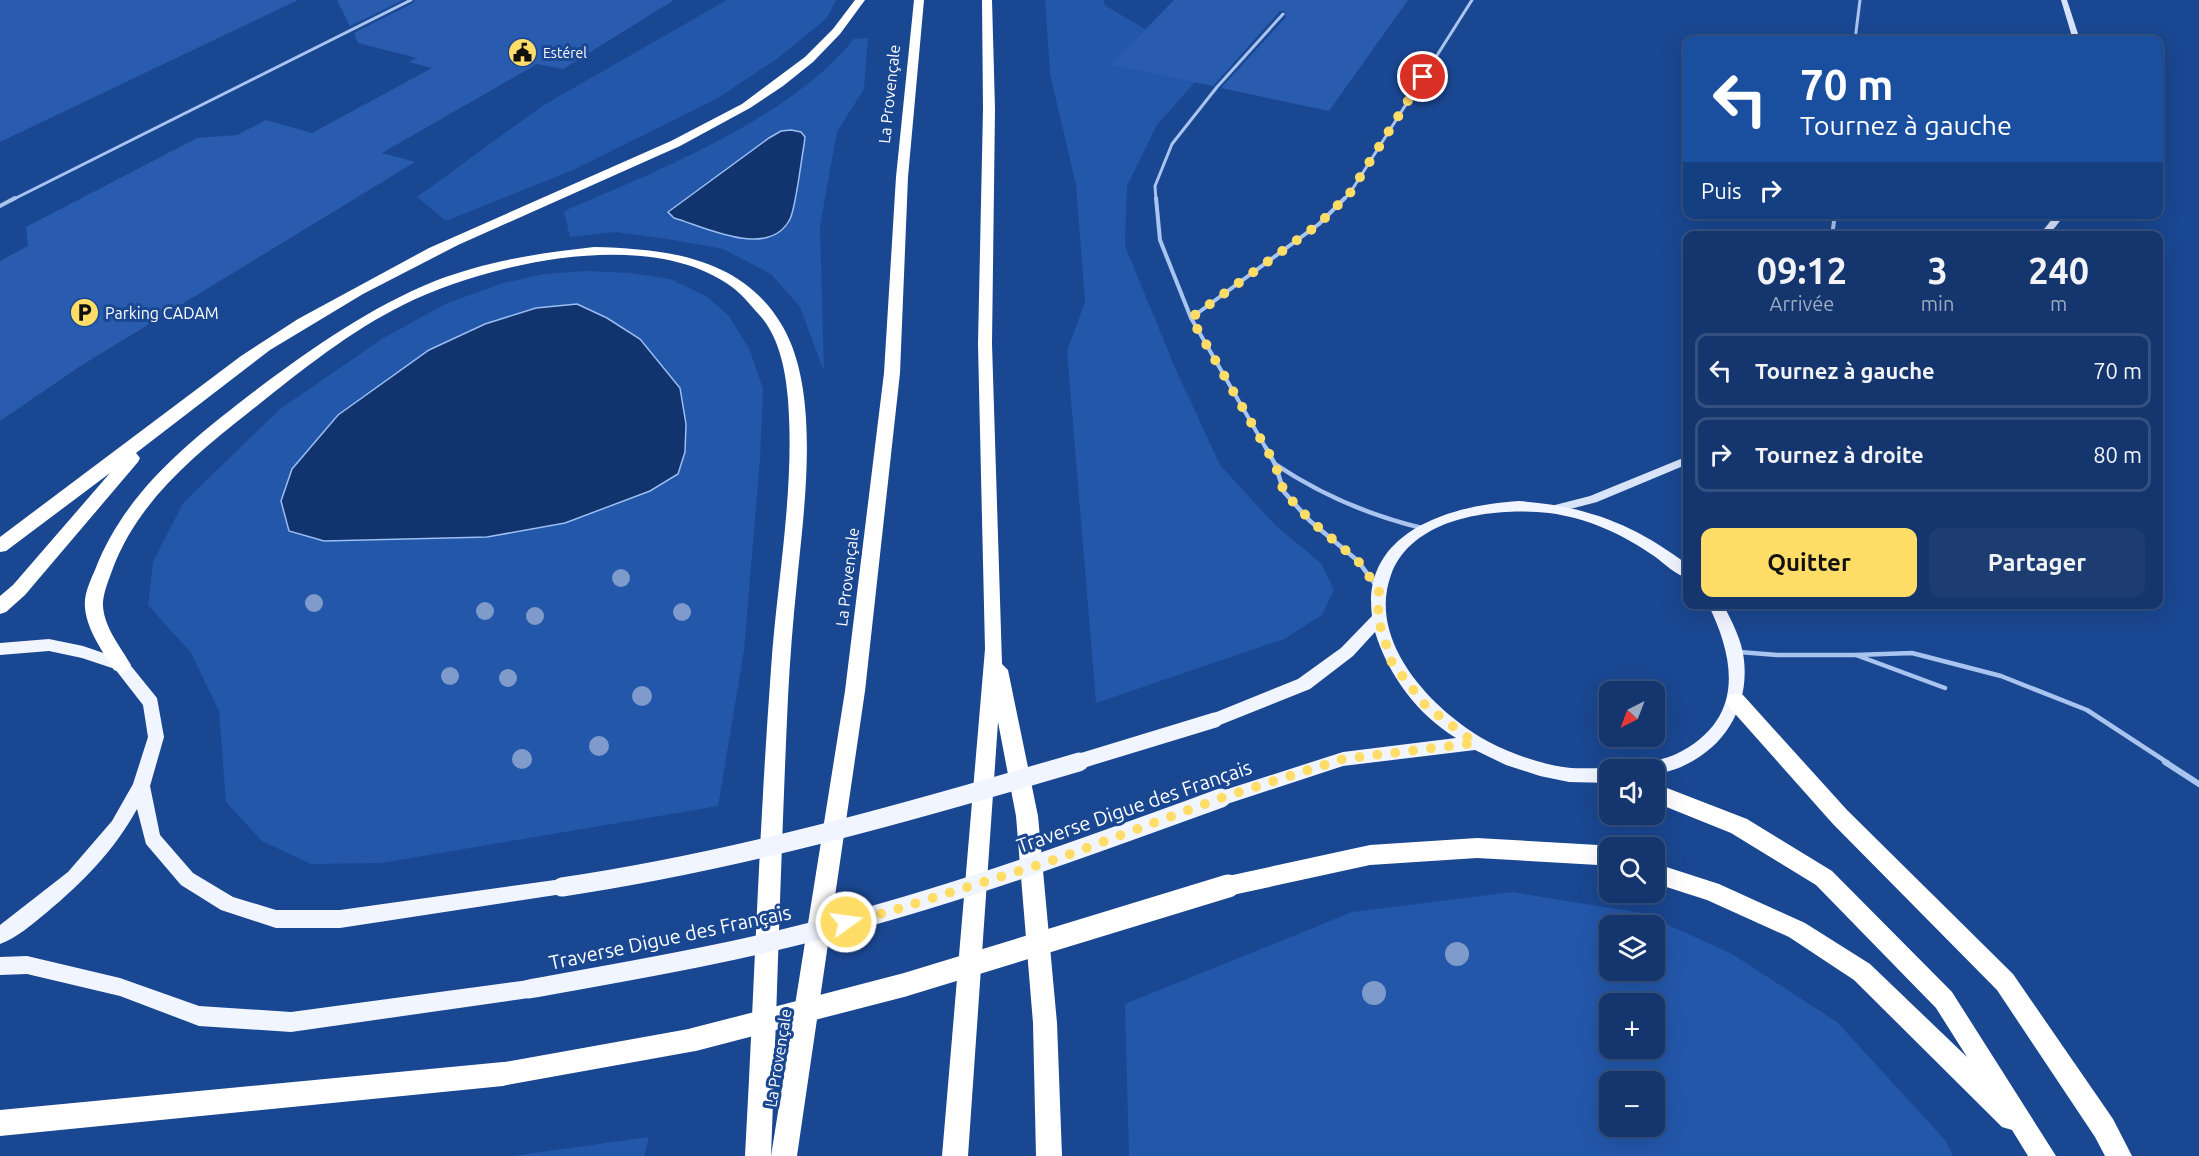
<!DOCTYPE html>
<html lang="fr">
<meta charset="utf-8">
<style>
body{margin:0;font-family:Ubuntu,sans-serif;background:#1d3d72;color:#f1f3f6;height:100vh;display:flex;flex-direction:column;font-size:22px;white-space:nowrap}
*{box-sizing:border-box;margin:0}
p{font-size:20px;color:#9dabc2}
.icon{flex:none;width:33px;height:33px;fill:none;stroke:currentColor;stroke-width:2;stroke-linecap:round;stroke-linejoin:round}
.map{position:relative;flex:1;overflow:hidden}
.side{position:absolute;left:1683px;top:231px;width:480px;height:378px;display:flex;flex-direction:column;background:#14356d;border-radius:12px;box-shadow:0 6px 24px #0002,0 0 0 2px #335080}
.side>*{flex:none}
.guide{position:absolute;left:1683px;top:36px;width:480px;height:183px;border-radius:12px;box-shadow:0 6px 24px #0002,0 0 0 2px #335080;background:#1a4fa0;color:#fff;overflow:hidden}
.needle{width:39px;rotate:222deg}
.buttons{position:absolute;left:1599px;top:681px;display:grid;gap:12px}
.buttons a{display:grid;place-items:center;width:66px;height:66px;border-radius:12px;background:#14356d;box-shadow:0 6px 24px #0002,0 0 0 2px #335080;font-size:30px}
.pin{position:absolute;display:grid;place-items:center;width:51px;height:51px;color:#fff;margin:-26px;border:3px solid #fff;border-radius:50%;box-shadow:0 2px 6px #0007}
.me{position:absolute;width:66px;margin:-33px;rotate:76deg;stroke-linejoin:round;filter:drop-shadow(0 0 4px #0008)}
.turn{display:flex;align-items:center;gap:21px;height:126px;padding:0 18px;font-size:27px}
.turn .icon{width:78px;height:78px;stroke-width:2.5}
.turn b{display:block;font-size:42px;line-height:51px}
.then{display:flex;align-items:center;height:57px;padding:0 18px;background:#0003;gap:12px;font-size:22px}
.eta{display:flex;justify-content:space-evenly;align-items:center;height:102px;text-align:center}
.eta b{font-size:36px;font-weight:700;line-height:42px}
.cta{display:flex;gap:12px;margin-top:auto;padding:12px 18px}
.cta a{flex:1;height:69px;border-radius:12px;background:#ffdd67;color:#111;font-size:24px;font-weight:700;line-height:69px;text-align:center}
.cta a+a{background:#1d3d72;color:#f1f3f6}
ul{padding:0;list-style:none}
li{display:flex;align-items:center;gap:18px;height:75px;margin:0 12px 9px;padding:0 6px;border:3px solid #335080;border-radius:12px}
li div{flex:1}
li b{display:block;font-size:22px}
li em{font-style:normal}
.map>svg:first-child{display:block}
.green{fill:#2357aa;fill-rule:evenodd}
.water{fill:#11336e;stroke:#9cbef1;stroke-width:1.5}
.building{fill:#295caf}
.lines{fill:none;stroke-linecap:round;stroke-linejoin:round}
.lane-far3{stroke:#a9c4ef;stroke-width:3}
.lane-far2{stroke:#a9c4ef;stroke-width:4}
.lane-far1{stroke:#a9c4ef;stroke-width:4.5}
.lane{stroke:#a9c4ef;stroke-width:6}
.secondary{fill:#d7e4fa;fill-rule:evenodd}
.primary{fill:#f1f5ff;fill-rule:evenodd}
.highway{fill:#fff;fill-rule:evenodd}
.primary-bridge-far1{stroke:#f1f5ff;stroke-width:15}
.primary-bridge{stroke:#f1f5ff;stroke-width:19}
.highway-bridge{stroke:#fff;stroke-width:23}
.tree{fill:#7e9bcb}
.route{stroke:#ffdd67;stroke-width:10;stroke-dasharray:0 18}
.labels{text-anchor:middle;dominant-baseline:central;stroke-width:6;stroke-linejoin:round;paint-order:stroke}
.far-poi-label{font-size:14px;fill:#fff;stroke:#1a4791;text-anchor:start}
.street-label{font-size:16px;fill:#fff;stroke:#1a4791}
.poi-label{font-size:16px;fill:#fff;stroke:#1a4791;text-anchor:start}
.near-street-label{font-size:20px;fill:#fff;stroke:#1a4791}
</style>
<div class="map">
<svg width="2199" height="1156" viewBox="0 0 2199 1156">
<rect width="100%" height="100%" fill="#1a4791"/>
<g class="green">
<polygon points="727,0 836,0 827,18 778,58 718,98 573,170 446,221 417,197 542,106"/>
<polygon points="1045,0 1103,0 1106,6 1145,29 1111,65 1195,82 1157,125 1127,186 1125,246 1176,370 1220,465 1276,526 1321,563 1334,590 1322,615 1284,639 1096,703 1067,351 1085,302 1076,185 1050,74"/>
<path d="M868 38 864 89 837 132 820 226 824 371 800 307 771 274 723 249 674 240 616 232 570 237 564 211C658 171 789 119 854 39Z"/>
<polygon points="586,271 631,273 670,279 706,296 728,315 749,348 763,389 760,459 744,650 718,806 381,863 311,864 262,841 226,802 219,711 191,653 148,605 153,562 183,503 280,409 382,339 445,304 503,283 544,274"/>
<path d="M1512 892 1642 913 1732 954 1837 1022 1945 1140 1953 1156H1129L1125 1004 1352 912ZM1610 926H1654V970H1610ZM1610 1004H1654V1048H1610ZM1610 1082H1654V1126H1610Z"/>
<polygon points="649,1137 644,1156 513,1156"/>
</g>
<g class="water">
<path d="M791 130 801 132 805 137 804 145C801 161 796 207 790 219 769 260 705 227 674 218L668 212 769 138 781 131Z"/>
<polygon points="577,304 607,318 640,339 680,388 686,424 685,452 678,474 650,491 565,523 487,537 324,541 289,531 281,501 292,469 338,415 429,350 485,324 536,308"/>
</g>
<g class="building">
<polygon points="0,0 298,0 0,142"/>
<polygon points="337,0 403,0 350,26"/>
<polygon points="415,0 674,0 563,69 537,64 382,153 415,162 82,365 0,421 0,261 28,246 26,227 197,138 237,135 266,120 312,133 432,68 409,62 417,58 358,43 354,33 413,3"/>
<polygon points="1174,0 1408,0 1329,111 1221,88 1286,17 1284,11 1280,11 1213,86 1110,65"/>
</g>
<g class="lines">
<g class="lane-far3">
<polyline points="1855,40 1860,0"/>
<polyline points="12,200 411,0"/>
<polyline points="1156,200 1155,186 1172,144 1217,87 1283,14"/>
<polyline points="1343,200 1350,193 1472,0"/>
</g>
<g class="lane-far2">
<polyline points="1156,198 1160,240 1191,318"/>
<polyline points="0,206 15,198"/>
<polyline points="1832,236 1835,214"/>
<polyline points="1267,450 1191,318 1319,224 1345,198"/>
</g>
<g class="lane-far1">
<polyline points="1266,448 1275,464 1284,492 1310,521 1358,561 1377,587"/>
<path d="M1275 464C1321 495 1368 515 1422 528"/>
<polyline points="1739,652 1777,655 1856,655 1945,688"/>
<polyline points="1856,655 1912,653 2001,676 2087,710 2168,763"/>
</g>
<polyline class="lane" points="2165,762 2199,784"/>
<g class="secondary">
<polygon points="2061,0 2067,0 2080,40 2073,40"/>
<path d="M2056 214H2065C2055 227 2052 236 2035 236L2045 228Z"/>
<polygon points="1688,456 1688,464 1597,502 1555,513 1549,509 1551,506 1590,496"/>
</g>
<g class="primary">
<path d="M1519 501C1586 506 1634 524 1688 565V578C1675 575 1664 563 1654 556 1622 534 1588 518 1549 513 1497 507 1412 516 1391 575 1366 643 1435 713 1489 742 1514 755 1543 765 1571 768 1585 769 1599 767 1612 770H1610V783L1569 782 1540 776 1506 765 1475 750 1343 766 1221 806 1215 803 1212 798 1215 793 1343 752 1456 738C1418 715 1388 675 1375 632L1353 656 1310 689 1215 727 1209 725 1207 720 1209 715 1298 679 1341 648 1372 616C1361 530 1453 505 1519 501Z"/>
<path d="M1708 604H1723C1732 622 1742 640 1744 660 1749 706 1726 746 1685 765 1676 770 1665 772 1654 775V770H1641L1643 765C1653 761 1664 759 1674 755 1744 722 1737 663 1708 604Z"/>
<path d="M49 639 83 646 127 661 157 698 164 737 150 786 160 835 193 873 233 897 276 910H340L562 879 569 881 571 887 569 893 340 928H276L221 910 181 885 146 844 137 809C114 851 82 883 46 913 31 925 18 937 0 944V925L68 872 112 821 133 784 148 737 143 705 115 669 82 658 49 651 0 655V643Z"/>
<polygon points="27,956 120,978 199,1006 291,1012 529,980 536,982 539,989 536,996 529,998 291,1032 199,1026 120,996 27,974 0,975 0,957"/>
</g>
<g class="highway">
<polygon points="855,0 865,0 840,34 813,62 783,86 750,108 680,146 458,245 363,294 270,350 136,453 140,458 138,462 25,595 6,612 0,614 0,596 13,585 110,473 6,551 0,552 0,537 241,356 298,319 429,248 671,141 742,104 805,57 833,29"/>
<polygon points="914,0 924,0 908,177 900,373 865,691 797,1156 771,1156 845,691 884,373 896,177"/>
<polygon points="982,0 992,0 995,109 992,344 1002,664 1008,670 1038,816 1057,1023 1062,1156 1036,1156 1033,1023 1016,816 998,722 968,1156 942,1156 985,649 978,344 983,109"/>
<path d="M594 247C667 249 743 257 783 327 821 394 804 508 797 582 793 620 790 659 788 697 781 850 777 1003 771 1156H745C754 994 759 831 771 669 777 580 795 490 788 400 786 373 780 340 762 318 753 308 742 294 732 287 650 226 489 263 405 304 348 332 297 374 248 413 193 456 138 502 113 568 109 579 104 591 103 602 102 625 120 646 131 665L128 670 121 673 114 670C102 650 83 625 85 600 86 590 91 579 95 570 126 489 194 438 260 387 315 346 371 307 435 281 486 261 540 253 594 247Z"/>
<polygon points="1736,693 1743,695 1847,810 2013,974 2113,1119 2132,1156 2105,1156 2095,1137 1997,990 1833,824 1729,707 1726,701 1729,695"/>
<polygon points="1654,783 1747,819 1832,871 1952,992 2056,1156 2028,1156 2012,1130 2002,1127 1854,980 1789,937 1707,900 1654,883 1654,863 1719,884 1805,923 1870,964 1967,1057 1936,1008 1816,885 1731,833 1654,802"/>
<polygon points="1477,838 1598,845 1610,849 1610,869 1598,865 1477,858 1370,865 1228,896 1220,893 1217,886 1220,879 1228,876 1370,845"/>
<polygon points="503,1062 512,1065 515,1074 512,1083 503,1086 0,1136 0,1110"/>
</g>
<polyline class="primary-bridge-far1" points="1074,763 1215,720"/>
<g class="primary-bridge">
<path d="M562 887C738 861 909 812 1079 762"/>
<path d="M529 989C635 970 741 952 845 923 973 889 1097 843 1221 798"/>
</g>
<polyline class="highway-bridge" points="503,1074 692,1040 904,985 1228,886"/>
</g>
<g class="tree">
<circle cx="621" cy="578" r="9"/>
<circle cx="314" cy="603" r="9"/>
<circle cx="485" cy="611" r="9"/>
<circle cx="682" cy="612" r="9"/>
<circle cx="535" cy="616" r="9"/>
<circle cx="450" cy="676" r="9"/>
<circle cx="508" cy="678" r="9"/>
<circle cx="642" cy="696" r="10"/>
<circle cx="599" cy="746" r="10"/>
<circle cx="522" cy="759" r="10"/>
<circle cx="1457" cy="954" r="12"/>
<circle cx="1374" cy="993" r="12"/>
</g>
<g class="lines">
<polyline class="route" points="846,922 888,912 1054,860 1221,798 1343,759 1475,743 1426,706 1392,663 1378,619 1379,590 1358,561 1310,520 1284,492 1275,464 1191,318 1319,224 1350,193 1423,77"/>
</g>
<defs>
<symbol id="civic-disc" viewBox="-11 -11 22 22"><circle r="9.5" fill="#ffdd67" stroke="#1a4791"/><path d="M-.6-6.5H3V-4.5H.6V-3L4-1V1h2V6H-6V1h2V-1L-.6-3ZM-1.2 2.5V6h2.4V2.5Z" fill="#111"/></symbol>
<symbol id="parking-disc" viewBox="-11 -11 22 22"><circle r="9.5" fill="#ffdd67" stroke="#1a4791"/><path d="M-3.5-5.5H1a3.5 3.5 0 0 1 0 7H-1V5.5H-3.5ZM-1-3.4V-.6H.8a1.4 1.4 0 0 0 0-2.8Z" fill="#111"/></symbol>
</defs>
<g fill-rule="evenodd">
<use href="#civic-disc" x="506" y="36" width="33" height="33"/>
<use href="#parking-disc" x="68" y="296" width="33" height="33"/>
</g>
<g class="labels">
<g class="far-poi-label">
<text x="543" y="53">Estérel</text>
</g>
<g class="street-label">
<text transform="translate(889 94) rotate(-84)">La Provençale</text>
<text transform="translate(847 577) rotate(-83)">La Provençale</text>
<text transform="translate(778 1058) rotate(-81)">La Provençale</text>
</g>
<g class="poi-label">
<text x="105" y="313">Parking CADAM</text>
</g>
<g class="near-street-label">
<text transform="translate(1134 806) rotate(-19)">Traverse Digue des Français</text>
<text transform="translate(670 937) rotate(-12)">Traverse Digue des Français</text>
</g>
</g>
</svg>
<div class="buttons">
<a><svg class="needle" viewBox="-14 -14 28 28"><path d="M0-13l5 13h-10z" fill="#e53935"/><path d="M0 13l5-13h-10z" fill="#9dabc2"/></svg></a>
<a><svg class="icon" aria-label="sound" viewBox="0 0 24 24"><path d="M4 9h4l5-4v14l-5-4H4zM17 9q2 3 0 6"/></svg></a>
<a><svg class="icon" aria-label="search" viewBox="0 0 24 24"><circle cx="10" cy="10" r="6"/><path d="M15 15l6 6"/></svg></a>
<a><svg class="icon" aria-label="layers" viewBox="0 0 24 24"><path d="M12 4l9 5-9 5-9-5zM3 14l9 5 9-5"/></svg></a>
<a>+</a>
<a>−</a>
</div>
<div class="pin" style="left:1423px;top:77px;background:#d93025"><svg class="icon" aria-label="arrive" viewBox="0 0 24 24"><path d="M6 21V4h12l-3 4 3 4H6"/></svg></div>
<svg class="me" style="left:846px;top:922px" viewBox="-20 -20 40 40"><circle r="17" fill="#ffdd67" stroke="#fff" stroke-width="3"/><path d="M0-11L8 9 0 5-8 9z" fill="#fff"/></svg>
<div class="guide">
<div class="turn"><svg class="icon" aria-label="left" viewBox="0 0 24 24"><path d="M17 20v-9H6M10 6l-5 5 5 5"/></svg><div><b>70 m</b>Tournez à gauche</div></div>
<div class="then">Puis<svg class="icon" aria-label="right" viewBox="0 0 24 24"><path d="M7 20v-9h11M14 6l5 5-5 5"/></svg></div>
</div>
<section class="side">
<div class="eta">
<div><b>09:12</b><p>Arrivée</p></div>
<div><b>3</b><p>min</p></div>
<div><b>240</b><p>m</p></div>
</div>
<ul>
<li><svg class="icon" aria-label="left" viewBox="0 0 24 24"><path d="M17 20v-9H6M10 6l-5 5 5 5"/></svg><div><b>Tournez à gauche</b></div><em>70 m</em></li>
<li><svg class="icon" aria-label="right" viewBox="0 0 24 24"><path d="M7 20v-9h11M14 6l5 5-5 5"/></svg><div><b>Tournez à droite</b></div><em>80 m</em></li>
</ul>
<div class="cta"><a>Quitter</a><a>Partager</a></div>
</section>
</div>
